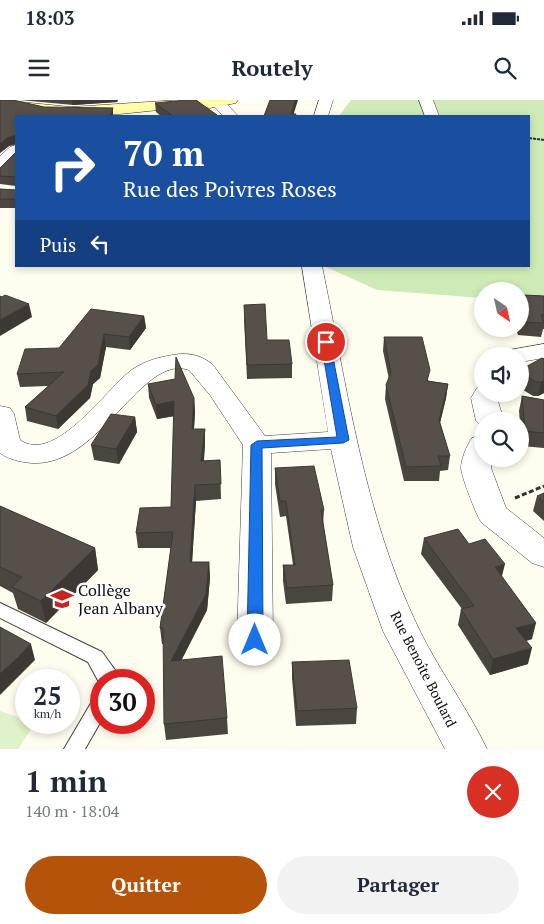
<!DOCTYPE html>
<html lang="fr">
<meta charset="utf-8">
<style>
body{margin:0;font-family:"PT Serif",serif;background:#f2f2f3;color:#1f2937;height:100vh;display:flex;flex-direction:column;font-size:19px;white-space:nowrap}
*{box-sizing:border-box;margin:0}
p{font-size:16px;color:#747a83}
.icon{flex:none;width:28px;height:28px;fill:none;stroke:currentColor;stroke-width:2;stroke-linecap:round;stroke-linejoin:round}
.map{position:relative;height:649px;overflow:hidden}
.side{display:flex;flex-direction:column;background:#fff;flex:1}
.side>*{flex:none}
.top-card{position:absolute;left:15px;top:15px;width:515px;height:152px;border-radius:0px;box-shadow:0 2px 8px #0003;background:#1a4fa0;color:#fff;overflow:hidden}
.needle{width:32px;rotate:146deg}
.buttons{position:absolute;left:474px;top:182px;display:grid;gap:10px}
.buttons a{display:grid;place-items:center;width:55px;height:55px;border-radius:50%;background:#fff;box-shadow:0 2px 8px #0003;font-size:25px}
.speed{position:absolute;left:15px;top:569px;display:flex;gap:10px;font-size:25px;font-weight:700;text-align:center}
.speed>*{display:grid;place-content:center;width:65px;height:65px;border-radius:50%;background:#fff;box-shadow:0 2px 8px #0003;line-height:1}
.speed small{font-size:12px;font-weight:400}
.speed .limit{border:8px solid #d22;background:#fff;color:#111}
.pin{position:absolute;display:grid;place-items:center;width:42px;height:42px;color:#fff;margin:-21px;border:2px solid #fff;border-radius:50%;box-shadow:0 1px 5px #0007}
.me{position:absolute;width:55px;margin:-28px;rotate:0deg;stroke-linejoin:round;filter:drop-shadow(0 0 4px #0008)}
.turn{display:flex;align-items:center;gap:18px;height:105px;padding:0 25px;font-size:22px}
.turn .icon{width:65px;height:65px;stroke-width:2.5}
.turn b{display:block;font-size:35px;line-height:42px}
.then{display:flex;align-items:center;height:48px;padding:0 25px;background:#0003;gap:10px;font-size:19px}
.round{display:grid;place-items:center;flex:none;width:52px;height:52px;border-radius:26px;background:#f2f2f3}
.summary{display:flex;align-items:center;justify-content:space-between;height:85px;padding:0 25px}
h1{font-size:30px;font-weight:700;line-height:38px}
.action{display:flex;gap:10px;margin-top:auto;padding:10px 25px}
.action a{flex:1;height:58px;border-radius:30px;background:#b45309;color:#fff;font-size:20px;font-weight:700;line-height:58px;text-align:center}
.action a+a{background:#f2f2f3;color:#1f2937}
.status{display:flex;justify-content:space-between;align-items:center;height:35px;padding:0 25px;background:#fff;direction:ltr}
.status svg{height:14px;fill:currentColor}
header{display:flex;justify-content:space-between;align-items:center;height:65px;padding:0 25px;background:#fff;font-size:22px;font-weight:700}
.map>svg:first-child{display:block}
.green{fill:#ceebb7}
.pitch{fill:#e0f2c9}
.lines{fill:none;stroke-linecap:round;stroke-linejoin:round}
.service-casing{stroke:#414141;stroke-width:2}
.minor-casing{stroke:#414141;stroke-width:1}
.secondary-casing{stroke:#303030;stroke-width:1}
.path-far1{stroke:#303030;stroke-width:2;stroke-dasharray:3 1;stroke-linecap:butt}
.path{stroke:#303030;stroke-width:3;stroke-dasharray:5 2.5;stroke-linecap:butt}
.service{fill:#fff;fill-rule:evenodd}
.minor{fill:#fff;fill-rule:evenodd}
.secondary{fill:#fffcaa;fill-rule:evenodd}
.wall{fill:#4b4540}
.shaded-wall{fill:#3d3834}
.building{fill:#57504a;stroke:#3d3834}
.route{fill:#1a73e8;stroke:#114b97}
.labels{text-anchor:middle;dominant-baseline:central;stroke-width:5;stroke-linejoin:round;paint-order:stroke}
.street-label{font-size:14px;fill:#0e0e0e;stroke:#fff}
.near-poi-label{font-size:16px;fill:#0e0e0e;stroke:#fff;text-anchor:start}
</style>
<div class="status"><b>18:03</b><svg viewBox="0 0 49 12"><path d="M0 12V9h3v3zM5 12V6h3v6zM10 12V3h3v9zM15 12V0h3v12zM26 1h20v11H26zM47 4h2v5h-2z"/></svg></div>
<header><svg class="icon" aria-label="menu" viewBox="0 0 24 24"><path d="M4 6h16M4 12h16M4 18h16"/></svg>Routely<svg class="icon" aria-label="search" viewBox="0 0 24 24"><circle cx="10" cy="10" r="6"/><path d="M15 15l6 6"/></svg></header>
<div class="map">
<svg width="544" height="649" viewBox="0 0 544 649">
<rect width="100%" height="100%" fill="#fffdef"/>
<polygon class="green" points="351,0 544,0 544,203 520,201 520,191 482,191 482,198 377,190 324,166 529,166 529,16 339,16"/>
<polygon class="pitch" points="0,611 26,620 26,622 35,623 18,649 0,649"/>
<g class="lines">
<defs>
<g id="service">
<polygon points="0,503 102,552 115,570 118,580 101,580 101,586 88,562 0,518"/>
<polygon points="101,596 101,621 85,649 64,649 94,598"/>
</g>
<g id="minor">
<polygon points="213,0 223,0 238,16 223,16 211,3"/>
<polygon points="319,0 333,0 328,16 314,16"/>
<polygon points="419,0 433,0 439,16 425,16"/>
<polygon points="16,45 16,59 6,69 0,70 0,56 10,47"/>
<path d="M302 166H322C347 287 364 415 418 527 438 569 467 607 487 649H445L383 531 353 447 331 349 271 353 273 540 268 550 255 555 242 550 237 540 243 345 210 295 189 270C141 253 101 367 32 363 21 362 10 360 0 353V306L10 308 14 314 20 340C56 365 107 287 133 269 145 261 159 257 173 255 187 252 202 255 213 265L265 336 328 332Z"/>
<polygon points="544,244 544,258 520,262 520,256 501,256 504,251"/>
<polygon points="482,287 482,294 499,294 497,298 504,321 482,321 482,327 476,321 471,298 477,288"/>
<path d="M482 335V359H493L491 368 506 408 544 438V467L532 463 481 422C475 412 462 378 461 368 461 359 467 345 472 338Z"/>
</g>
<polygon id="secondary" points="0,0 71,7 179,0 238,0 236,3 210,8 197,6 120,14 71,15 23,10 0,4"/>
</defs>
<use href="#service" class="service-casing"/>
<use href="#minor" class="minor-casing"/>
<use href="#secondary" class="secondary-casing"/>
<polyline class="path-far1" points="529,38 544,40"/>
<polyline class="path" points="515,398 544,386"/>
<use href="#service" class="service"/>
<use href="#minor" class="minor"/>
<use href="#secondary" class="secondary"/>
</g>
<g class="wall">
<polygon points="0,0 44,7 113,15 16,16 16,108 0,108 0,89 16,90 16,86 0,84 0,68 16,52 16,44 9,46 0,53"/>
<polygon points="20,0 118,0 117,2 73,5"/>
<polygon points="155,3 217,15 217,16 161,16 156,12"/>
<polygon points="524,195 544,196 544,229 543,229 541,237 518,235 516,229 520,229 520,200 523,200"/>
<polygon points="144,216 146,228 130,250 106,247 100,278 93,284 90,298 58,329 27,321 25,307 48,286 20,287 17,274 59,248"/>
<polygon points="244,218 292,264 292,278 247,279"/>
<polygon points="384,237 429,281 448,284 446,298 440,323 450,356 448,370 440,371 439,381 404,381 385,299 386,285 389,279 383,251"/>
<polygon points="544,259 544,293 538,296 533,296 520,288 520,270"/>
<polygon points="148,284 194,298 195,312 194,329 205,329 205,344 204,361 220,360 221,399 196,401 192,462 209,462 210,478 207,510 181,560 227,618 228,634 166,640 164,624 164,544 162,544 160,528 171,448 138,448 136,433 171,407 174,316 157,319 149,298"/>
<polygon points="522,296 544,300 544,348 522,346 519,311"/>
<polygon points="135,317 137,332 119,364 94,360 91,345"/>
<polygon points="275,368 324,410 323,425 333,485 332,501 286,504 283,481 283,465 293,465 286,416 280,417 275,384"/>
<polygon points="544,393 544,421 533,411 537,396"/>
<polygon points="0,406 95,448 98,470 46,523 18,509 13,493 0,486"/>
<polygon points="424,438 469,444 502,477 532,539 526,541 528,564 490,575 458,525 461,509 462,509 421,454"/>
<polygon points="292,562 357,608 356,624 296,626 292,578"/>
</g>
<g class="shaded-wall">
<polygon points="72,0 118,0 117,2 73,5"/>
<polygon points="295,0 298,0 293,16 291,14"/>
<polygon points="113,8 113,16 110,16"/>
<polygon points="16,35 16,44 9,46 0,53 0,44 7,38"/>
<polygon points="29,204 32,217 0,236 0,220"/>
<polygon points="144,216 146,228 130,250 129,237"/>
<polygon points="104,234 106,247 100,278 93,284 90,298 58,329 56,316 91,271"/>
<polygon points="544,280 544,293 538,296 541,282"/>
<polygon points="448,284 446,298 437,335 439,320"/>
<polygon points="194,298 195,312 193,344 192,329"/>
<polygon points="174,301 175,316 157,319 156,305"/>
<polygon points="135,317 137,332 119,364 116,349"/>
<polygon points="205,329 205,344 202,376 201,361"/>
<polygon points="195,385 196,401 191,478 190,462"/>
<polygon points="95,448 98,470 46,523 41,501"/>
<polygon points="209,462 210,478 207,510 173,577 171,561"/>
<polygon points="505,464 501,480 495,467"/>
<polygon points="536,523 532,539 512,544 516,528"/>
<polygon points="31,544 35,560 0,595 0,574"/>
<polygon points="532,548 528,564 490,575 493,559"/>
</g>
<g class="building">
<polygon points="0,0 13,0 44,7 113,8 110,16 16,16 16,99 0,99 0,89 16,90 16,77 0,76 0,68 16,52 16,35 7,38 0,44"/>
<polygon points="186,0 196,0 217,15 216,16 173,16 155,3"/>
<polygon points="270,0 295,0 291,14 296,14 295,16 264,16"/>
<polygon points="5,195 29,204 0,220 0,196 2,197"/>
<polygon points="524,195 544,196 544,215 541,215 544,223 520,222 520,200 526,200"/>
<polygon points="265,204 267,240 289,240 292,264 247,265 244,205"/>
<polygon points="91,209 144,216 129,237 104,234 98,265 91,271 88,285 56,316 25,307 64,272 17,274 25,249 59,248"/>
<polygon points="384,237 422,237 430,270 427,281 448,284 439,320 450,356 438,356 441,366 406,367 386,285 391,272"/>
<polygon points="176,257 194,298 192,329 205,329 201,361 220,360 221,384 195,385 190,462 209,462 206,494 171,561 222,556 227,618 164,624 163,528 160,528 173,432 136,433 140,408 171,407 174,301 156,305 148,284 175,279"/>
<polygon points="542,258 544,259 544,280 541,282 536,282 520,272 520,270"/>
<polygon points="522,296 544,300 544,333 525,331"/>
<polygon points="111,314 135,317 116,349 91,345"/>
<polygon points="314,366 324,410 321,410 333,485 287,488 283,465 295,465 286,401 280,401 275,368"/>
<polygon points="544,393 544,402 537,396"/>
<polygon points="0,406 95,448 41,501 12,487 22,477 0,467"/>
<polygon points="458,429 469,444 485,439 505,464 495,467 536,523 516,528 532,548 493,559 461,509 474,506 424,438"/>
<polygon points="0,527 31,544 0,574"/>
<polygon points="349,560 357,608 297,611 292,562"/>
</g>
<polygon class="route" points="326,239 330,242 349,340 343,343 262,348 263,540 260,544 255,546 250,544 247,540 251,345 257,341 337,337 321,242"/>
<defs>
<symbol id="school-bare" viewBox="-9 -9 18 18"><path d="M0-5L7-2L0 1L-7-2ZM-4 1L0 2.5L4 1V4Q0 6-4 4Z" fill="#c42520" stroke="#fff" stroke-width="2.5" paint-order="stroke"/></symbol>
</defs>
<g fill-rule="evenodd">
<use href="#school-bare" x="46" y="483" width="32" height="32"/>
</g>
<g class="labels">
<g class="street-label">
<text transform="translate(424 569) rotate(63)">Rue Benoîte Boulard</text>
</g>
<g class="near-poi-label">
<text x="78" y="490">Collège<tspan x="78" dy="18">Jean Albany</tspan></text>
</g>
</g>
</svg>
<div class="buttons">
<a><svg class="needle" viewBox="-14 -14 28 28"><path d="M0-13l5 13h-10z" fill="#e53935"/><path d="M0 13l5-13h-10z" fill="#747a83"/></svg></a>
<a><svg class="icon" aria-label="sound" viewBox="0 0 24 24"><path d="M4 9h4l5-4v14l-5-4H4zM17 9q2 3 0 6"/></svg></a>
<a><svg class="icon" aria-label="search" viewBox="0 0 24 24"><circle cx="10" cy="10" r="6"/><path d="M15 15l6 6"/></svg></a>
</div>
<div class="speed"><div>25<small>km/h</small></div><div class="limit">30</div></div>
<div class="pin" style="left:326px;top:242px;background:#d93025"><svg class="icon" aria-label="arrive" viewBox="0 0 24 24"><path d="M6 21V4h12l-3 4 3 4H6"/></svg></div>
<svg class="me" style="left:255px;top:540px" viewBox="-20 -20 40 40"><circle r="19" fill="#fff"/><path d="M0-13L10 11 0 6-10 11z" fill="#1a73e8"/></svg>
<div class="top-card">
<div class="turn"><svg class="icon" aria-label="right" viewBox="0 0 24 24"><path d="M7 20v-9h11M14 6l5 5-5 5"/></svg><div><b>70 m</b>Rue des Poivres Roses</div></div>
<div class="then">Puis<svg class="icon" aria-label="left" viewBox="0 0 24 24"><path d="M17 20v-9H6M10 6l-5 5 5 5"/></svg></div>
</div>
</div>
<section class="side">
<div class="summary"><div><h1>1 min</h1><p>140 m · 18:04</p></div><a class="round" style="background:#d93025;color:#fff"><svg class="icon" aria-label="close" viewBox="0 0 24 24"><path d="M6 6l12 12M18 6L6 18"/></svg></a></div>
<div class="action"><a>Quitter</a><a>Partager</a></div>
</section>
